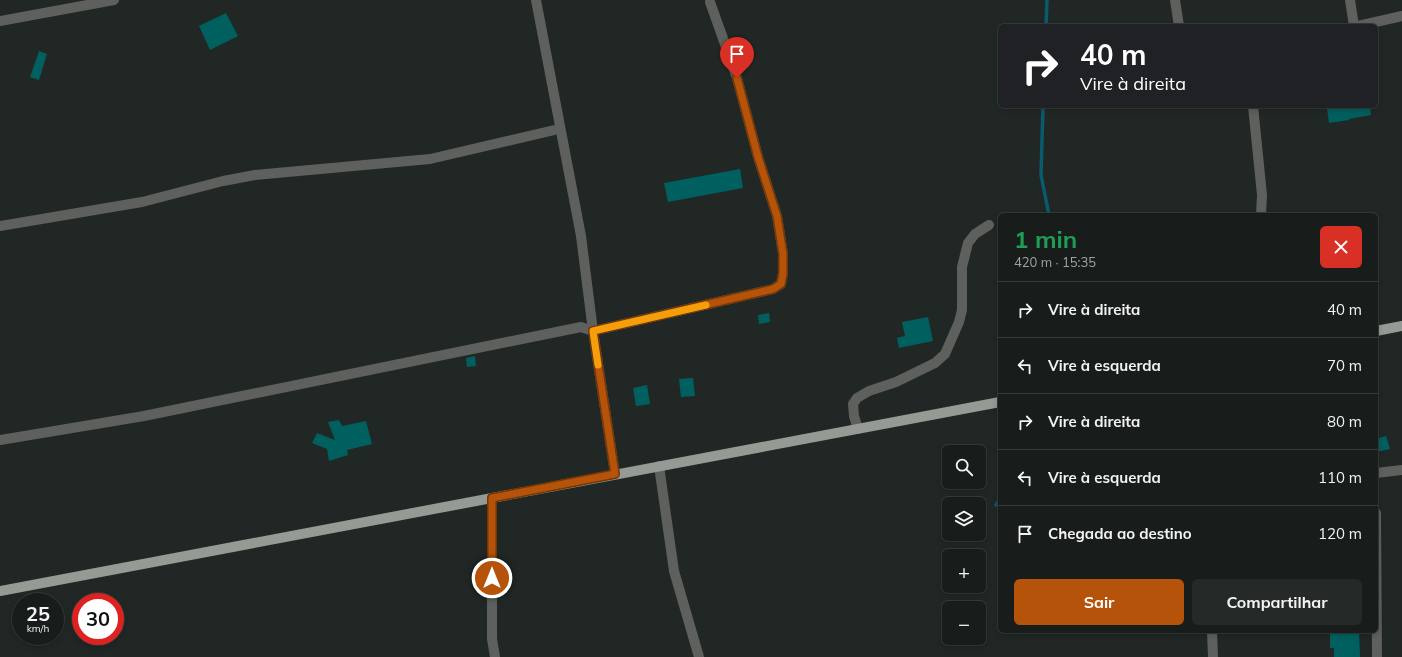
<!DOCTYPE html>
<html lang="pt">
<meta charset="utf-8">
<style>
body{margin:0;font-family:Mulish,sans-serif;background:#252a28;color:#f1f3f6;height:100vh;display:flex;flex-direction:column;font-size:15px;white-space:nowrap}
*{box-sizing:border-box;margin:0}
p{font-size:13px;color:#9fa2a3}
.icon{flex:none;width:22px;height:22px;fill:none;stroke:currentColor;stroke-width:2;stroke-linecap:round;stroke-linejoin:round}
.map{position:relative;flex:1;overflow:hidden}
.details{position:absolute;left:998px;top:213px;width:380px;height:420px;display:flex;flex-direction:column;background:#181d1b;border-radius:6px;box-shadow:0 2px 6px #0003,0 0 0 1px #363b3a}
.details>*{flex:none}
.guide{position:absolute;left:998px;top:24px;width:380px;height:84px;border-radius:6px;box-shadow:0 2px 6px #0003,0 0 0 1px #363b3a;background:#202124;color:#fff;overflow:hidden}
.buttons{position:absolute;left:942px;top:445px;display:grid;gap:8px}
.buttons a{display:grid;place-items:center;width:44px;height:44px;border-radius:6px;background:#181d1b;box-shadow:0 2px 6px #0003,0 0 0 1px #363b3a;font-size:20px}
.speed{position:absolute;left:12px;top:593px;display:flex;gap:8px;font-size:20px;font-weight:700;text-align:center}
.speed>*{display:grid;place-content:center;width:52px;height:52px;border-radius:50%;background:#181d1b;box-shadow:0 2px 6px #0003,0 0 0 1px #363b3a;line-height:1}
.speed small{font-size:10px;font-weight:400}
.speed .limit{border:6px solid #d22;background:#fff;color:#111}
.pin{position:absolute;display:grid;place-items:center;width:34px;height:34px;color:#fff;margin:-41px -17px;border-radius:50% 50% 50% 0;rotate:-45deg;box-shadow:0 0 4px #0007}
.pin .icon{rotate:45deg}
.me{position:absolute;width:44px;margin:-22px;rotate:0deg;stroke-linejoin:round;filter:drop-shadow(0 0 3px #0008)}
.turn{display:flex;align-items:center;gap:14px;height:84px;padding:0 16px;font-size:18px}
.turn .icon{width:52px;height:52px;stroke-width:2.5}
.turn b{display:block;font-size:28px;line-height:34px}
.round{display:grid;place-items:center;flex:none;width:42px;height:42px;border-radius:6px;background:#252a28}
.overview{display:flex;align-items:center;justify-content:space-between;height:68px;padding:0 16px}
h1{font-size:24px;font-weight:700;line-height:30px;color:#1e9e55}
.action{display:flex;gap:8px;margin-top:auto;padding:8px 16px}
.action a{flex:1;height:46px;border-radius:6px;background:#b45309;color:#fff;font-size:16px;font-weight:700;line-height:46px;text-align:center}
.action a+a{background:#252a28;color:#f1f3f6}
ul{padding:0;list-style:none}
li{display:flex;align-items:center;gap:12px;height:56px;padding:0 16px;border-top:1px solid #363b3a}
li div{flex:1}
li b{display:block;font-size:15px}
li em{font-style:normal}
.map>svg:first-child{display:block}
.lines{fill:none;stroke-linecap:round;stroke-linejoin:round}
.stream{stroke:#095c6e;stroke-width:3.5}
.building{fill:#00605f}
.minor{stroke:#5d605d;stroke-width:10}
.primary{stroke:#959a95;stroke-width:10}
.route-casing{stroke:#753606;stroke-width:10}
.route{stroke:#b45309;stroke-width:7}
.slow{stroke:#f59e0b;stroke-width:7}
</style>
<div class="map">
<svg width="1402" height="657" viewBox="0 0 1402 657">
<rect width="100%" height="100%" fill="#202724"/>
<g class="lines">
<g class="stream">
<polyline points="1046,26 1047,0"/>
<polyline points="1043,106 1041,175 1049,215"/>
<polyline points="996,505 1000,499"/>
</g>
</g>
<g class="building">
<polygon points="226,13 238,36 210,50 199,26"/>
<polygon points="39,51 47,54 39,80 30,77"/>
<polygon points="1344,106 1370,106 1371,115 1349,119 1349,120 1329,123 1327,108"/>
<polygon points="740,169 743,188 668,202 664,183"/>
<polygon points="769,313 770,322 759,324 758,315"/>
<polygon points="928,317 933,341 899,348 897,338 905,336 902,322"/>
<polygon points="475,356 476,366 467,367 466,358"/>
<polygon points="693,378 695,396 681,397 679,379"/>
<polygon points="647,385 650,404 636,406 633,388"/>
<polygon points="339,420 342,426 366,421 372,444 347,450 348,455 329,461 327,449 312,443 317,433 335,440 328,422"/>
<polygon points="1386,436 1390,449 1376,452 1376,439"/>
<polygon points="1330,631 1359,631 1360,657 1334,657 1334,648 1330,648"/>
</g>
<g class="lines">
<g class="minor">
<polyline points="536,0 581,236 593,331 615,474"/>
<polyline points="1175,0 1179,26"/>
<polyline points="1350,0 1354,26"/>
<polyline points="0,21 114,0"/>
<polyline points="1358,26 1402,16"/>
<polyline points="1253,106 1262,195 1261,215"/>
<polyline points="0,226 142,202 223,181 255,175 430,159 559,129"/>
<polyline points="858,429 854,416 853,404 857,398 869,391 896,382 935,363 945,354 959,322 962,310 962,267 968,243 975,234 989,225"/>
<polyline points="0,440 144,416 581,327 593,331 773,289 781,284 783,273 783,254 777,216 758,157 737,78 710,2"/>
<polyline points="659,466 674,571 699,657"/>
<polyline points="1376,473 1402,470"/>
<polyline points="492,498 492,639 495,657"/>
<polyline points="1376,513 1377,657"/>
<polyline points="1212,631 1213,657"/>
</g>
<g class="primary">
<polyline points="1376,331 1402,326"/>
<polyline points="0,591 1000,402"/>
</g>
</g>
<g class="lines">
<defs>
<polyline id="route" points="492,578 492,498 615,474 593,331 773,289 781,284 783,273 783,254 777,216 758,157 737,78"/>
</defs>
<use href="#route" class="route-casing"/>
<use href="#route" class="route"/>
<polyline class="slow" points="598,365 593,331 706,305"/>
</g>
</svg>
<div class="buttons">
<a><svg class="icon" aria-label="search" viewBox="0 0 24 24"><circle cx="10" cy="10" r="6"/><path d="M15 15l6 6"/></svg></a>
<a><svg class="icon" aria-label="layers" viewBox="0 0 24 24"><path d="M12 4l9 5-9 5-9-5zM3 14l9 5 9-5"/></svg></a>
<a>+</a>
<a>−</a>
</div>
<div class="speed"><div>25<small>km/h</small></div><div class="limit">30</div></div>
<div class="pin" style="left:737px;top:78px;background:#d93025"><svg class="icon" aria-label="arrive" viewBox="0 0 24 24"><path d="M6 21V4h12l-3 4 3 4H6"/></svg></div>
<svg class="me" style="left:492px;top:578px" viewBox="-20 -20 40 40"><circle r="17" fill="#b45309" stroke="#fff" stroke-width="3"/><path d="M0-11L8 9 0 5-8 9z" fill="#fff"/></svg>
<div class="guide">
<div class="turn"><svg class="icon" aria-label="right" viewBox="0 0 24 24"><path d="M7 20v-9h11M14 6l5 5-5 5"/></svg><div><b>40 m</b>Vire à direita</div></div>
</div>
<section class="details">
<div class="overview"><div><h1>1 min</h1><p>420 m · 15:35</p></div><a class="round" style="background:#d93025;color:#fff"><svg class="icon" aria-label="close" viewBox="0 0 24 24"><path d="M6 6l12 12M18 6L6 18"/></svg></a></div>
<ul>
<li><svg class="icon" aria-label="right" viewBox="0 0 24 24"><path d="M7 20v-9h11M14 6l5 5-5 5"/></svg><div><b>Vire à direita</b></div><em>40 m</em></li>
<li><svg class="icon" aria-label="left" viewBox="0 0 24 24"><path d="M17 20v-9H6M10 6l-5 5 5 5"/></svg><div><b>Vire à esquerda</b></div><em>70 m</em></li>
<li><svg class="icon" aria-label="right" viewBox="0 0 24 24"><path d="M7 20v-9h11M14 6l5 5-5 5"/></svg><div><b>Vire à direita</b></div><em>80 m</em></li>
<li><svg class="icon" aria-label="left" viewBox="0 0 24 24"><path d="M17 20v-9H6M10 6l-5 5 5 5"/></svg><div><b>Vire à esquerda</b></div><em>110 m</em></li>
<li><svg class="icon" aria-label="arrive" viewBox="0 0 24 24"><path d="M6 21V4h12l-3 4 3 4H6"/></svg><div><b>Chegada ao destino</b></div><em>120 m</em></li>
</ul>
<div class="action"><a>Sair</a><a>Compartilhar</a></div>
</section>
</div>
